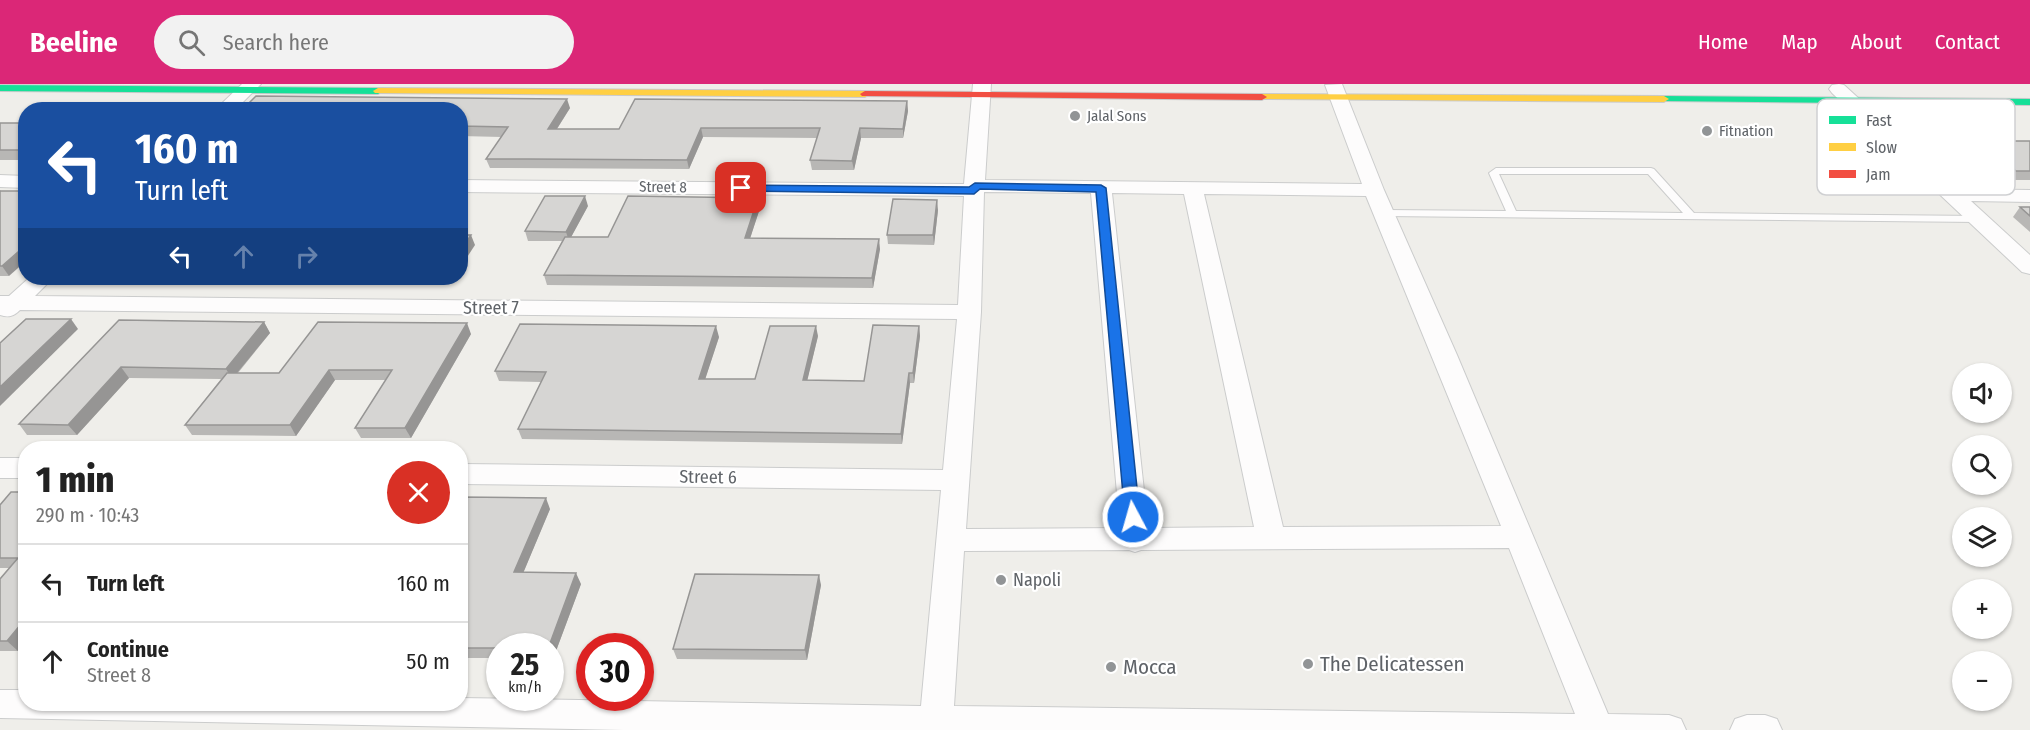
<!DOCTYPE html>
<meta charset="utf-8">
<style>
body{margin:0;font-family:"Fira Sans Condensed",sans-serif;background:#f2f2f2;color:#222;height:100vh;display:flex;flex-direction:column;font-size:22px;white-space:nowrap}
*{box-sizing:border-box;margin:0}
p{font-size:20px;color:#767676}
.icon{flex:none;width:33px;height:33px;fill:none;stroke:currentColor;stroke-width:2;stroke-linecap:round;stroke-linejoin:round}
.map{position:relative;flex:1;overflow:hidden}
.sheet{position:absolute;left:18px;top:357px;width:450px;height:270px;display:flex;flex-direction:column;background:#fff;border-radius:24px;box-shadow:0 2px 4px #0004}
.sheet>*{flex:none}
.hud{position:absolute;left:18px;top:18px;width:450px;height:183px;border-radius:24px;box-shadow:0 2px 4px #0004;background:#1a4fa0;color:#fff;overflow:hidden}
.tools{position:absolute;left:1952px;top:279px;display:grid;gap:12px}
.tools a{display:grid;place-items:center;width:60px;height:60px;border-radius:50%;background:#fff;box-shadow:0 2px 4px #0004;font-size:30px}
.speed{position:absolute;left:486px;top:549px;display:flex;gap:12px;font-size:30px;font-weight:700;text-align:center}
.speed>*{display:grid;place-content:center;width:78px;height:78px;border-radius:50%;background:#fff;box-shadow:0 2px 4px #0004;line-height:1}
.speed small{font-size:15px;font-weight:400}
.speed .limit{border:9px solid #d22;background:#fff;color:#111}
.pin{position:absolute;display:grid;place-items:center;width:51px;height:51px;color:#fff;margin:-26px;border-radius:12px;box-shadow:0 3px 9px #0006}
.me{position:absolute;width:66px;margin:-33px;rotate:354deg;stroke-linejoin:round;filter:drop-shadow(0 0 4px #0008)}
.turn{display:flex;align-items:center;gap:21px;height:126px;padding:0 18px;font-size:27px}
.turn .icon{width:78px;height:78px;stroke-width:2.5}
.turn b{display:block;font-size:42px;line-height:51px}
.lanes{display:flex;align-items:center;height:57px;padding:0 18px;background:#0003;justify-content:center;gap:30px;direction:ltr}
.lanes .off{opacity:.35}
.round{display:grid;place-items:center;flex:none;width:63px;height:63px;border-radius:32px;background:#f2f2f2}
.headline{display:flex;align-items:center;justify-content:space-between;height:102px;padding:0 18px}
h1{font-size:36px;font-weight:800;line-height:45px}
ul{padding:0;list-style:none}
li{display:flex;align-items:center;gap:18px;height:78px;padding:0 18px;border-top:2px solid #e0e0e0}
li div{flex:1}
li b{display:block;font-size:22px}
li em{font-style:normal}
header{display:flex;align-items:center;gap:36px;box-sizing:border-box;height:84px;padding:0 30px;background:#db2777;color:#fff}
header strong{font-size:28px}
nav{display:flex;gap:33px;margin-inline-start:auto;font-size:21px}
.search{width:420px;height:54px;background:#f2f2f2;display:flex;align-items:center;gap:15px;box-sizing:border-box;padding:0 21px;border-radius:33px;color:#767676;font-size:22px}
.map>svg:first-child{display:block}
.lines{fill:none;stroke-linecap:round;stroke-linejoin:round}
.lane-casing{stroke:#cbcccc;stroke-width:2}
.street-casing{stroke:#cbcccc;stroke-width:2}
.fast-casing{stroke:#cacacb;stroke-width:2}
.slow-casing{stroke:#cacacb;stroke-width:2}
.jam-casing{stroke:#cacacb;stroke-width:2}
.lane{fill:#fdfcfc;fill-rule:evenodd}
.street{fill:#fdfcfc;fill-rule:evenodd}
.fast{fill:#16e098;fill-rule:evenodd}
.slow{fill:#ffcf43;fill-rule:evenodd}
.jam{fill:#f24e42;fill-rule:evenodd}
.wall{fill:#b8b7b5}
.shaded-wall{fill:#969594}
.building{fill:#d6d5d3;stroke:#969594;stroke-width:1.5}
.route{fill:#1a73e8;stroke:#114b97;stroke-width:1.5}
.poi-dot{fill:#919496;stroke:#fff;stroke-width:2}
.labels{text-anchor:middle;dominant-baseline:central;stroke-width:4.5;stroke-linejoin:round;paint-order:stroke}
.far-poi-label{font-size:15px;fill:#5f6368;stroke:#fff;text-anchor:start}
.far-street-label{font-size:15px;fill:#5f6368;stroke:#fff}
.street-label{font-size:18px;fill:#5f6368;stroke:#fff}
.poi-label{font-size:18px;fill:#5f6368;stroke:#fff;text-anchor:start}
.near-poi-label{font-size:21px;fill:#5f6368;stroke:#fff;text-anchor:start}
.key{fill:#fff;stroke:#cfd0d2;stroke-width:1.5}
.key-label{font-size:16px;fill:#5f6368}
</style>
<header>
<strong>Beeline</strong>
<div class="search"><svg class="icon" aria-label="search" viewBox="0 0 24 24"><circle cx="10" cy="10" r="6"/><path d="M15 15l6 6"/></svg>Search here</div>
<nav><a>Home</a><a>Map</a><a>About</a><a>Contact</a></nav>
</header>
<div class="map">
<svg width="2030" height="646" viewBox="0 0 2030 646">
<rect width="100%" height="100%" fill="#efeeea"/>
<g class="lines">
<defs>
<path id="lane" d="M1496 84H1651L1654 85 1694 129 1978 132 1983 135 1978 138 1385 132 1380 129 1385 126 1506 127 1489 89ZM1499 90H1648L1683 129 1516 127Z"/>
<g id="street">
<polygon points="242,0 261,0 235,26 215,26"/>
<path d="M973 0H991L985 96 1362 100 1325 1 1342 0 1384 106 1457 271 1608 630 1669 631 1681 635 1686 646H624L0 634V606H26V620H460V614L921 622 941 406 460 400V380L943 386 957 235 20 226C14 232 9 234 0 231V212H9L29 194H53L35 212 958 221 964 112 460 108V96L964 100ZM984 108 1091 109 1120 444 966 445 981 228ZM1112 109 1184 110 1254 443 1148 444ZM1204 110 1366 112 1501 442 1283 443ZM1509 464 1575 630 954 622 964 467 1129 466 1135 468 1141 466Z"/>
<polygon points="1839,0 1844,1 1958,105 2030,106 2030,118 1971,117 2030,171 2030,190 2022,188 1832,9 1829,5 1832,1"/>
<polygon points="0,91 26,92 26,104 0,103"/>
<rect x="0" y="374" width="26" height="20"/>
<polygon points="1747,631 1765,631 1777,635 1782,646 1730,646 1735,635"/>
</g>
<g id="fast">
<polygon points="0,1 378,4 383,7 378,10 0,7"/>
<polygon points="1664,12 2030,15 2030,21 1661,17 1661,13"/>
</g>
<g id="slow">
<polygon points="378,4 865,7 870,10 865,13 375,9 373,7"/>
<polygon points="1262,10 1664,12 1669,15 1664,18 1259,15 1257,13"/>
</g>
<polygon id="jam" points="865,7 1262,10 1267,13 1262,16 862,12 860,10"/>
</defs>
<use href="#lane" class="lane-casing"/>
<use href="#street" class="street-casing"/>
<use href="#fast" class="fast-casing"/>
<use href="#slow" class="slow-casing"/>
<use href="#jam" class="jam-casing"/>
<use href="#lane" class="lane"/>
<use href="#street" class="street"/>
<use href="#fast" class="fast"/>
<use href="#slow" class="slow"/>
<use href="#jam" class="jam"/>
</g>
<g class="wall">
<polygon points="907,17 908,27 903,54 861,54 854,86 812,86 810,76 817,54 703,53 689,85 490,84 486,75 502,53 460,52 460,26 570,24 557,45 619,45"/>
<rect x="0" y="39" width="26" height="37"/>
<polygon points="1980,57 2030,57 2030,96 2010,96 1974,66"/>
<polygon points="0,106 1,107 9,192 0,192"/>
<polygon points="758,114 760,124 750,154 880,165 873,204 547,201 544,191 562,157 528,157 525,147 588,122 571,153 608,153"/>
<polygon points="2020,123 2030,123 2030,148 2013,133"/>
<polygon points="938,126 934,161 888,160 887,151"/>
<polygon points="216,194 455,194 451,200 219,198"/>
<polygon points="119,236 264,238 270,249 238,289 279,289 471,250 411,354 361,354 355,344 386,296 335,296 296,352 192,351 185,341 221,295 129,294 77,351 27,351 19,340"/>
<polygon points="919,242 920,252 914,299 910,299 902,360 522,355 518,345 541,298 499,297 495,287 719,253 705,295 755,295 818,252 807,296 864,297"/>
<polygon points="26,408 26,557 18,567 0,567 0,495 9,484 0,484 0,421"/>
<polygon points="460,413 550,425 523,489 581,500 553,575 550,575 550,562 500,562 500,574 460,574"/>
<polygon points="821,501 807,576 677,575 673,565"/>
</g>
<g class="shaded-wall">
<polygon points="567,15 570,24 551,54 548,45"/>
<polygon points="907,17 908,27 903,54 903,45"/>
<polygon points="701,44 703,53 689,85 687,76"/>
<polygon points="860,44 861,54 854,86 852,77"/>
<polygon points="585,112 588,122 569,157 566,148"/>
<polygon points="758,114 760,124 747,164 745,154"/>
<polygon points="937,116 938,126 934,161 933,151"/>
<polygon points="471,151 475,161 460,184 460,168"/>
<polygon points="879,155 880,165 873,204 872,194"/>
<polygon points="26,161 26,177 9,192 2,182"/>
<polygon points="448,194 455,194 451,200"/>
<polygon points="71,235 78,245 0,322 0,303"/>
<polygon points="264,238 270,249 232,295 226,285"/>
<polygon points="467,239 471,250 411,354 405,344"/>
<polygon points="716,242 719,253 702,305 699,295"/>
<polygon points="816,242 818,252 805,306 803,296"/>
<polygon points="919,242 920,252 914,299 913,289"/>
<polygon points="121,283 129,294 77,351 68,341"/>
<polygon points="329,286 335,296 296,352 290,341"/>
<polygon points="909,289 910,299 902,360 901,350"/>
<polygon points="546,414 550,425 519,499 514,488"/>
<polygon points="576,489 581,500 553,575 550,570 550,562 549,562"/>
<polygon points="819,491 821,501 807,576 805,566"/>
<polygon points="26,534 26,557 18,567 7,557"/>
</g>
<g class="building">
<polygon points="256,12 567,15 548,45 619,45 635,15 907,17 903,45 860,44 852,77 810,76 820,44 701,44 687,76 528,75 486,75 508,43 460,42 460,26 242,26"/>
<rect x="0" y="39" width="26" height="27"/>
<polygon points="1980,57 2030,57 2030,87 2016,87"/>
<polygon points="0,107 26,107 26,161 2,182 0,182"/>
<polygon points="545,112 585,112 566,148 525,147"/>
<polygon points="628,112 758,114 745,154 879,155 872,194 544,191 565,153 608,153"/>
<polygon points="893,115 937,116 933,151 887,151"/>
<polygon points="2020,123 2030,123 2030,132"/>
<polygon points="460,151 471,151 460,168"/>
<polygon points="26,235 71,235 0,303 0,259"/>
<polygon points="119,236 264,238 226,285 121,283 68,341 19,340"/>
<polygon points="318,238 467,239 405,344 355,344 392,286 329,286 290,341 185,341 227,289 279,289"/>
<polygon points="520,240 716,242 699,295 755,295 770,242 816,242 803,296 864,297 873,241 919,242 913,289 909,289 901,350 518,345 546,288 495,287"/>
<polygon points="11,408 26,408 26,534 7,557 0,557 0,495 18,474 0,474 0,421"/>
<polygon points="460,413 546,414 514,488 576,489 549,562 500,562 500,564 460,564"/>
<polygon points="695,490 819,491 805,566 673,565"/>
</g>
<polygon class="route" points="975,99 1101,101 1106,104 1140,433 1138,437 1127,437 1125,433 1096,108 980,105 974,110 741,107 735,104 741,101 969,103"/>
<g class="poi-dot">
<circle cx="1075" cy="32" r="6"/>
<circle cx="1707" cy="47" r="6"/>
<circle cx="1001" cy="496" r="6"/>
<circle cx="1308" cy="580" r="6"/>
<circle cx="1111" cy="583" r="6"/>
</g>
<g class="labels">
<g class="far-poi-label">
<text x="1087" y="32">Jalal Sons</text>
<text x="1719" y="47">Fitnation</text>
</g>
<g class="far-street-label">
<text transform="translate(663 103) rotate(1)">Street 8</text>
</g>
<g class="street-label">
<text x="491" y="224">Street 7</text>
<text transform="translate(708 393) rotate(1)">Street 6</text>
</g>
<g class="poi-label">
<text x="1013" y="496">Napoli</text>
</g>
<g class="near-poi-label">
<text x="1320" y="580">The Delicatessen</text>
<text x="1123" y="583">Mocca</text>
</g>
</g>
<rect x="1817" y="15" width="198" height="96" rx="9" class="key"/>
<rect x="1829" y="32" width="27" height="8" fill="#16e098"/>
<rect x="1829" y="59" width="27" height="8" fill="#ffcf43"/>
<rect x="1829" y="86" width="27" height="8" fill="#f24e42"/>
<g class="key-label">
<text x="1866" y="42">Fast</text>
<text x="1866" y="69">Slow</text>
<text x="1866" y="96">Jam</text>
</g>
</svg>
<div class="tools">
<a><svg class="icon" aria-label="sound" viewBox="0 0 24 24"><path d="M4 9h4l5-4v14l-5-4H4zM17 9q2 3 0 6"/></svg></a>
<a><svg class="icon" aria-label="search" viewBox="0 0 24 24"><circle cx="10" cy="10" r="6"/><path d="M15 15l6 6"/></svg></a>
<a><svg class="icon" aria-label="layers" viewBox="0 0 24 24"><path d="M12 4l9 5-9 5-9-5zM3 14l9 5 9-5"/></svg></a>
<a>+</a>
<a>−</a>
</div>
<div class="speed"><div>25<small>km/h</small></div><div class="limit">30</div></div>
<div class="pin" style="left:741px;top:104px;background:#d93025"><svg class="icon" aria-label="arrive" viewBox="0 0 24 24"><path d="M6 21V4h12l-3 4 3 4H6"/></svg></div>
<svg class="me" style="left:1133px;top:433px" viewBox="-20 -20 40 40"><circle r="17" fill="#1a73e8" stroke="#fff" stroke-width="3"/><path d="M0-11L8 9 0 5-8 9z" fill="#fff"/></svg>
<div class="hud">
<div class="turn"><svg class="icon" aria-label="left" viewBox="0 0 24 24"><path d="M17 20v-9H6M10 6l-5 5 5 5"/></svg><div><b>160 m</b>Turn left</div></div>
<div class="lanes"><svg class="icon" aria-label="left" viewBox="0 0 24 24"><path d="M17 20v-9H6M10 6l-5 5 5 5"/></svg><svg class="icon off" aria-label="ahead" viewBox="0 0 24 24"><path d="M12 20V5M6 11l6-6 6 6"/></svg><svg class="icon off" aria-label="right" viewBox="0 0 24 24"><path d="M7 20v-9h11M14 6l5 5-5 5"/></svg></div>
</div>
<section class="sheet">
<div class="headline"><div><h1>1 min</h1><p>290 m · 10:43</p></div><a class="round" style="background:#d93025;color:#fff"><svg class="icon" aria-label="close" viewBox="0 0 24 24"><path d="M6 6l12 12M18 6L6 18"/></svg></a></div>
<ul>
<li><svg class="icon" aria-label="left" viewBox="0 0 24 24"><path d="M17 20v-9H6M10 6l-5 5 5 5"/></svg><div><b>Turn left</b></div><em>160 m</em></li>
<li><svg class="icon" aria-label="ahead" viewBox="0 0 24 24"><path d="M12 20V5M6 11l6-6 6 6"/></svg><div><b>Continue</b><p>Street 8</p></div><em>50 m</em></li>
</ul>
</section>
</div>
